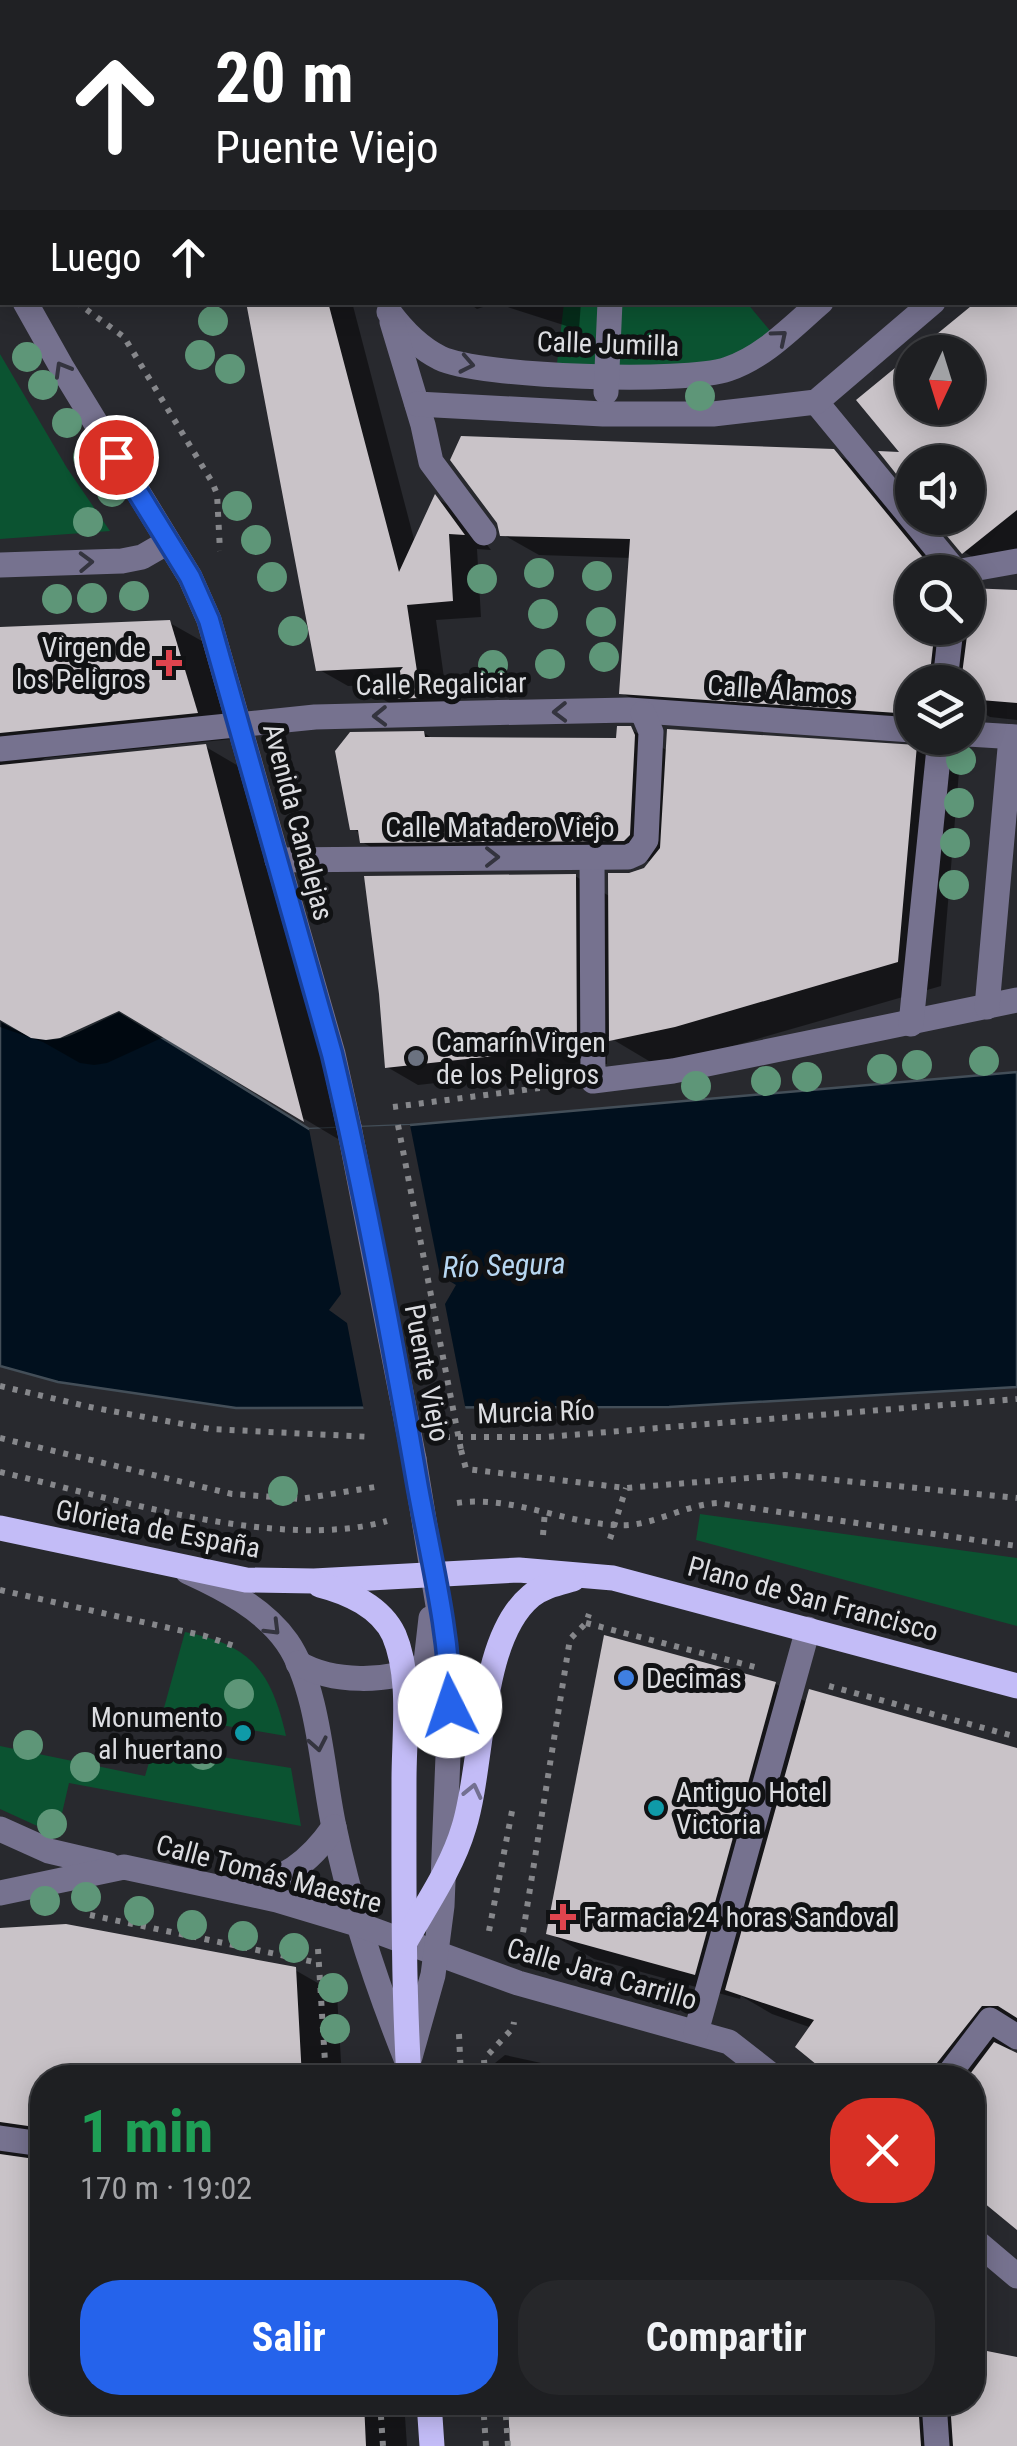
<!DOCTYPE html>
<html lang="es">
<meta charset="utf-8">
<style>
body{margin:0;font-family:"Roboto Condensed",sans-serif;background:#26272a;color:#f1f3f6;height:100vh;display:flex;flex-direction:column;font-size:38px;white-space:nowrap}
*{box-sizing:border-box;margin:0}
p{font-size:32px;color:#a1a2a5}
.icon{flex:none;width:55px;height:55px;fill:none;stroke:currentColor;stroke-width:2;stroke-linecap:round;stroke-linejoin:round}
.map{position:relative;flex:1;overflow:hidden}
.sheet{position:absolute;left:30px;top:2065px;width:955px;height:350px;display:flex;flex-direction:column;background:#1e1f22;border-radius:40px;box-shadow:0 5px 25px #0003,0 0 0 2px #3c3d40}
.sheet>*{flex:none}
.guide{position:absolute;left:0px;top:0px;width:1018px;height:305px;box-shadow:0 5px 25px #0003,0 0 0 2px #3c3d40;background:#202124;color:#fff;overflow:hidden}
.needle{width:65px;rotate:184deg}
.fabs{position:absolute;left:895px;top:335px;display:grid;gap:20px}
.fabs a{display:grid;place-items:center;width:90px;height:90px;border-radius:50%;background:#1e1f22;box-shadow:0 5px 25px #0003,0 0 0 2px #3c3d40;font-size:50px}
.pin{position:absolute;display:grid;place-items:center;width:85px;height:85px;color:#fff;margin:-42px;border:5px solid #fff;border-radius:50%;box-shadow:0 2px 10px #0007}
.me{position:absolute;width:110px;margin:-55px;rotate:356deg;stroke-linejoin:round;filter:drop-shadow(0 0 8px #0008)}
.turn{display:flex;align-items:center;gap:35px;height:210px;padding:0 50px;font-size:45px}
.turn .icon{width:130px;height:130px;stroke-width:2.5}
.turn b{display:block;font-size:70px;line-height:85px}
.then{display:flex;align-items:center;height:95px;padding:0 50px;background:#0003;gap:20px;font-size:38px}
.round{display:grid;place-items:center;flex:none;width:105px;height:105px;border-radius:40px;background:#26272a}
.overview{display:flex;align-items:center;justify-content:space-between;height:170px;padding:0 50px}
h1{font-size:60px;font-weight:700;line-height:75px;color:#1e9e55}
.button{display:flex;gap:20px;margin-top:auto;padding:20px 50px}
.button a{flex:1;height:115px;border-radius:40px;background:#2563eb;color:#fff;font-size:40px;font-weight:700;line-height:115px;text-align:center}
.button a+a{background:#26272a;color:#f1f3f6}
.map>svg:first-child{display:block}
.green{fill:#0b5331}
.water{fill:#01101e;stroke:#434e58;stroke-width:2.5}
.pier{fill:#28292e}
.shadow{fill:#0007}
.building{fill:#c9c3c8}
.lines{fill:none;stroke-linecap:round;stroke-linejoin:round}
.path{stroke:#86878b;stroke-width:6;stroke-dasharray:5 8;stroke-linecap:butt}
.minor{stroke:#76728f;stroke-width:25}
.major{stroke:#c3bcf7;stroke-width:25}
.path-bridge{stroke:#86878b;stroke-width:6;stroke-dasharray:5 8;stroke-linecap:butt}
.minor-bridge{stroke:#76728f;stroke-width:25}
.tree{fill:#5e9678}
.oneway{stroke:#34343f}
.oneway2{stroke:#737091}
.route-casing{stroke:#184099;stroke-width:25}
.route{stroke:#2563eb;stroke-width:18}
.health-dot{fill:#e0444e;stroke:#111214;stroke-width:4}
.worship-dot{fill:#6b7280;stroke:#111214;stroke-width:4}
.shop-dot{fill:#3f7fe0;stroke:#111214;stroke-width:4}
.culture-dot{fill:#0f9aa8;stroke:#111214;stroke-width:4}
.labels{text-anchor:middle;dominant-baseline:central;stroke-width:10;stroke-linejoin:round;paint-order:stroke}
.street-label{font-size:28px;fill:#dcdde1;stroke:#111214}
.poi-label{font-size:28px;fill:#dcdde1;stroke:#111214;text-anchor:start}
.water-label{font-size:30px;font-style:italic;fill:#b7d7f2;stroke:#111214}
</style>
<div class="map">
<svg width="1017" height="2446" viewBox="0 0 1017 2446">
<rect width="100%" height="100%" fill="#28292e"/>
<g class="green">
<polygon points="564,303 747,303 777,339 752,360 556,372"/>
<polygon points="0,354 67,468 110,531 0,539"/>
<polygon points="700,1514 1017,1558 1017,1626 696,1540"/>
<path d="M185 1632C251 1645 271 1671 286 1736L162 1715Z"/>
<polygon points="0,1746 145,1776 154,1746 291,1768 301,1826 69,1783 57,1835 0,1809"/>
</g>
<path class="water" d="M119 1011 309 1129 410 1125 1017 1072V1387L669 1407 236 1408 58 1382 0 1366V1020C56 1053 64 1036 119 1011Z"/>
<polygon class="pier" points="410,1125 440,1275 456,1285 445,1304 466,1411 364,1411 347,1323 329,1310 341,1294 309,1129"/>
<g class="shadow">
<polygon points="41,0 286,0 286,2"/>
<polygon points="360,0 587,0 359,2"/>
<polygon points="898,0 1017,0 1017,67 1015,68 1015,2"/>
<polygon points="1017,272 1017,560 1000,573 964,552 935,518 968,518 968,462 912,462 912,490 883,454 905,455 860,400 912,358 912,408 968,408 968,352 919,352 980,302 1015,302"/>
<polygon points="248,302 352,302 415,543 436,498 464,514 491,550 477,549 481,617 436,620 449,714 409,715 381,698 393,684 348,686 318,669"/>
<polygon points="467,302 581,302 579,330 495,303 477,309"/>
<polygon points="833,452 871,474 952,572 912,572 912,628 968,628 968,590 1017,592 1017,720 990,717 968,704 968,682 912,682 912,732 659,714 622,693 631,558 539,555 502,534"/>
<polygon points="170,623 216,649 243,738 45,758 36,764 206,747 252,774 348,1145 166,1036 107,1063 94,1065 80,1063 43,1042 0,1027 0,629"/>
<polygon points="630,729 668,751 916,748 959,772 941,986 719,1050 654,1064 607,1036 607,1064 418,1085 387,1067 575,876 611,897 629,876 645,870 653,861 399,863 362,842 361,834 352,828 424,733 435,740 618,741"/>
<polygon points="606,1638 776,1684 808,1703 1017,1750 1017,2041 1008,2052 1017,2055 1017,2224 972,2078 836,2078 812,2028 772,2014 741,1996 740,1999 594,1959 549,1933"/>
<polygon points="0,1930 295,1970 337,1994 342,2078 42,2078 42,2146 30,2151 28,2161 42,2162 42,2402 404,2402 407,2446 0,2446"/>
<polygon points="505,2055 610,2078 491,2078 490,2067"/>
<polygon points="1017,2360 1017,2446 513,2446 510,2402 972,2402"/>
</g>
<g class="building">
<polygon points="246,302 328,302 399,572 435,494 465,535 449,534 453,601 407,605 421,698 377,699 403,667 316,671"/>
<polygon points="976,302 1017,302 1017,510 962,554 932,518 968,518 968,462 912,462 912,494 878,451 899,452 856,400 912,354 912,408 968,408 968,352 915,352"/>
<polygon points="461,436 834,449 935,572 912,572 912,628 935,628 929,682 912,682 912,714 619,694 630,539 500,536 497,523 450,460"/>
<polygon points="968,588 1017,590 1017,703 968,699 968,682 961,682 968,628"/>
<polygon points="170,620 198,713 0,733 0,627"/>
<polygon points="617,726 631,726 635,735 630,835 624,841 360,843 358,830 350,830 335,751 350,732 424,731 425,737 616,738"/>
<polygon points="667,729 917,745 898,962 675,1027 609,1041 608,873 629,873 644,868 660,848"/>
<polygon points="206,744 304,1122 119,1011 60,1038 46,1040 31,1038 0,1020 0,765"/>
<polygon points="576,874 577,1047 385,1068 379,994 364,876"/>
<polygon points="604,1635 776,1682 695,1975 546,1934"/>
<polygon points="809,1689 1017,1748 1017,2018 998,2006 982,2006 933,2068 930,2078 833,2078 795,2047 814,2020 725,1990"/>
<polygon points="66,1924 296,1967 302,2078 42,2078 42,2128 0,2122 0,1928"/>
<polygon points="994,2042 1017,2053 1017,2230 972,2193 972,2078 967,2078"/>
<polygon points="0,2154 42,2160 42,2402 364,2402 366,2446 0,2446"/>
<polygon points="972,2348 1017,2357 1017,2446 953,2446 950,2402 972,2402"/>
<polygon points="508,2402 918,2402 921,2446 510,2446"/>
</g>
<g class="lines">
<g class="path">
<polyline points="0,133 2,147"/>
<polyline points="76,302 124,337 212,482 217,494 220,551"/>
<polyline points="393,1107 555,1086"/>
<polyline points="0,1386 90,1407 210,1429 372,1437"/>
<polyline points="445,1437 546,1437 1017,1399"/>
<polyline points="0,1438 232,1494 301,1499 381,1486"/>
<polyline points="461,1450 466,1469 626,1488 785,1475 1017,1498"/>
<path d="M0 1472C111 1497 277 1552 387 1521"/>
<path d="M457 1503C513 1495 564 1524 619 1525 652 1527 683 1505 717 1503L1017 1546"/>
<polyline points="543,1535 545,1511"/>
<polyline points="610,1539 626,1488"/>
<polyline points="0,1590 205,1636 234,1646"/>
<polyline points="586,1623 759,1668"/>
<polyline points="829,1686 1017,1737"/>
<polyline points="90,1915 319,1963"/>
<polyline points="489,1931 513,1806"/>
<polyline points="521,1945 570,1639 586,1623 589,1614"/>
<polyline points="318,1949 326,2078"/>
<polyline points="459,2034 461,2078"/>
<polyline points="485,2078 484,2059 513,2028 514,2022"/>
<polyline points="380,2402 383,2446"/>
<polyline points="483,2402 486,2446"/>
<polyline points="505,2402 508,2446"/>
</g>
<g class="minor">
<polyline points="877,0 880,2"/>
<polyline points="301,2 302,0"/>
<polyline points="841,2 845,0"/>
<polyline points="0,73 2,73"/>
<polyline points="1015,139 1017,138"/>
<polyline points="1015,160 1017,162"/>
<polyline points="1015,233 1017,231"/>
<polyline points="0,254 2,259"/>
<polyline points="25,302 61,366 190,577 209,620 333,1054 349,1127"/>
<path d="M389 312C403 331 418 347 440 358 479 377 686 384 728 369 764 357 792 327 821 302"/>
<polyline points="392,322 423,425 431,462 484,533"/>
<polyline points="606,392 610,302"/>
<polyline points="816,402 956,572 1017,561"/>
<polyline points="417,404 603,414 713,414 816,402 933,302"/>
<polyline points="0,565 122,561 142,557 168,542"/>
<polyline points="945,682 951,628"/>
<polyline points="968,734 1017,737"/>
<polyline points="0,749 315,717 477,713 629,710 912,730"/>
<polyline points="592,857 593,1081 673,1071 1017,1000"/>
<polyline points="277,860 628,857 637,853 646,840 651,732 643,713"/>
<polyline points="987,1007 1011,737"/>
<polyline points="911,1024 940,738"/>
<path d="M188 1572C223 1588 264 1609 287 1642 319 1688 322 1772 334 1827 351 1908 376 1984 407 2061"/>
<path d="M298 1663C332 1683 388 1683 423 1666"/>
<polyline points="410,1730 425,1671 431,1618"/>
<polyline points="0,1829 49,1851 109,1865"/>
<path d="M239 1888C284 1881 309 1863 334 1827"/>
<polyline points="0,1893 124,1867 277,1900 357,1924 518,1983 729,2042 775,2078"/>
<polyline points="696,2032 808,1629"/>
<polyline points="410,2057 433,1975 442,1906 450,1706 444,1642 414,1459"/>
<polyline points="946,2078 990,2020 1017,2037"/>
<polyline points="0,2138 42,2144"/>
<polyline points="972,2238 1017,2276"/>
<polyline points="934,2402 937,2446"/>
</g>
<g class="major">
<polyline points="0,1528 246,1580 314,1581 519,1570 613,1578 1017,1686"/>
<path d="M320 1585C348 1592 381 1607 394 1635 412 1677 404 1735 404 1779 404 1879 403 1978 409 2078"/>
<path d="M405 1942C426 1905 452 1868 464 1827 484 1763 478 1640 531 1596 543 1586 559 1583 573 1579"/>
<polyline points="429,2402 432,2446"/>
</g>
<polyline class="path-bridge" points="398,1125 461,1450"/>
<polyline class="minor-bridge" points="349,1127 414,1459"/>
</g>
<g class="tree">
<circle cx="213" cy="321" r="15"/>
<circle cx="200" cy="355" r="15"/>
<circle cx="27" cy="357" r="15"/>
<circle cx="230" cy="369" r="15"/>
<circle cx="43" cy="385" r="15"/>
<circle cx="700" cy="396" r="15"/>
<circle cx="67" cy="423" r="15"/>
<circle cx="88" cy="457" r="15"/>
<circle cx="112" cy="492" r="15"/>
<circle cx="237" cy="506" r="15"/>
<circle cx="88" cy="522" r="15"/>
<circle cx="256" cy="540" r="15"/>
<circle cx="539" cy="573" r="15"/>
<circle cx="597" cy="576" r="15"/>
<circle cx="272" cy="577" r="15"/>
<circle cx="482" cy="579" r="15"/>
<circle cx="134" cy="596" r="15"/>
<circle cx="92" cy="598" r="15"/>
<circle cx="57" cy="599" r="15"/>
<circle cx="543" cy="614" r="15"/>
<circle cx="601" cy="622" r="15"/>
<circle cx="293" cy="631" r="15"/>
<circle cx="604" cy="657" r="15"/>
<circle cx="550" cy="664" r="15"/>
<circle cx="493" cy="665" r="15"/>
<circle cx="961" cy="760" r="15"/>
<circle cx="959" cy="803" r="15"/>
<circle cx="955" cy="843" r="15"/>
<circle cx="954" cy="885" r="15"/>
<circle cx="984" cy="1061" r="15"/>
<circle cx="917" cy="1065" r="15"/>
<circle cx="882" cy="1069" r="15"/>
<circle cx="807" cy="1077" r="15"/>
<circle cx="766" cy="1081" r="15"/>
<circle cx="696" cy="1086" r="15"/>
<circle cx="283" cy="1491" r="15"/>
<circle cx="239" cy="1694" r="15"/>
<circle cx="28" cy="1745" r="15"/>
<circle cx="203" cy="1755" r="15"/>
<circle cx="85" cy="1767" r="15"/>
<circle cx="52" cy="1824" r="15"/>
<circle cx="86" cy="1897" r="15"/>
<circle cx="45" cy="1901" r="15"/>
<circle cx="139" cy="1911" r="15"/>
<circle cx="192" cy="1925" r="15"/>
<circle cx="243" cy="1936" r="15"/>
<circle cx="294" cy="1948" r="15"/>
<circle cx="333" cy="1988" r="15"/>
<circle cx="335" cy="2029" r="15"/>
</g>
<defs><path id="oneway-chevron" d="M-2-3.5L2.5 0L-2 3.5" fill="none" stroke-width="1.6" stroke-linecap="round" stroke-linejoin="round" transform="scale(2.5)"/></defs>
<g class="oneway">
<use href="#oneway-chevron" transform="translate(780 337) rotate(-40)"/>
<use href="#oneway-chevron" transform="translate(467 364) rotate(11)"/>
<use href="#oneway-chevron" transform="translate(62 369) rotate(-120)"/>
<use href="#oneway-chevron" transform="translate(86 562) rotate(-2)"/>
<use href="#oneway-chevron" transform="translate(560 712) rotate(179)"/>
<use href="#oneway-chevron" transform="translate(380 716) rotate(179)"/>
<use href="#oneway-chevron" transform="translate(492 857)"/>
<use href="#oneway-chevron" transform="translate(273 1628) rotate(45)"/>
<use href="#oneway-chevron" transform="translate(318 1744) rotate(79)"/>
</g>
<use class="oneway2" href="#oneway-chevron" transform="translate(473 1791) rotate(-77)"/>
<g class="lines">
<defs>
<path id="route" d="M116 457 190 577 209 620 332 1054C366 1197 393 1343 418 1488 431 1559 450 1634 450 1706"/>
</defs>
<use href="#route" class="route-casing"/>
<use href="#route" class="route"/>
</g>
<g class="health-dot">
<path d="M164 648h10v10h10v10h-10v10h-10v-10h-10v-10h10z"/>
<path d="M558 1902h10v10h10v10h-10v10h-10v-10h-10v-10h10z"/>
</g>
<circle class="worship-dot" cx="416" cy="1058" r="10"/>
<circle class="shop-dot" cx="626" cy="1678" r="10"/>
<g class="culture-dot">
<circle cx="243" cy="1733" r="10"/>
<circle cx="656" cy="1808" r="10"/>
</g>
<g class="labels">
<g class="street-label">
<text transform="translate(608 344) rotate(2)">Calle Jumilla</text>
<text transform="translate(441 684) rotate(-1)">Calle Regaliciar</text>
<text transform="translate(780 690) rotate(4)">Calle Álamos</text>
<text transform="translate(298 822) rotate(75)">Avenida Canalejas</text>
<text x="500" y="827">Calle Matadero Viejo</text>
<text transform="translate(427 1373) rotate(79)">Puente Viejo</text>
<text transform="translate(536 1412) rotate(-2)">Murcia Río</text>
<text transform="translate(158 1529) rotate(11)">Glorieta de España</text>
<text transform="translate(813 1599) rotate(15)">Plano de San Francisco</text>
<text transform="translate(269 1874) rotate(15)">Calle Tomás Maestre</text>
<text transform="translate(602 1974) rotate(16)">Calle Jara Carrillo</text>
</g>
<g class="poi-label">
<text x="146" y="647" text-anchor="end">Virgen de<tspan x="146" dy="32">los Peligros</tspan></text>
<text x="436" y="1042">Camarín Virgen<tspan x="436" dy="32">de los Peligros</tspan></text>
<text x="646" y="1678">Decimas</text>
<text x="223" y="1717" text-anchor="end">Monumento<tspan x="223" dy="32">al huertano</tspan></text>
<text x="676" y="1792">Antiguo Hotel<tspan x="676" dy="32">Victoria</tspan></text>
<text x="583" y="1917">Farmacia 24 horas Sandoval</text>
</g>
<g class="water-label">
<text transform="translate(504 1265) rotate(-2)">Río Segura</text>
</g>
</g>
</svg>
<div class="fabs">
<a><svg class="needle" viewBox="-14 -14 28 28"><path d="M0-13l5 13h-10z" fill="#e53935"/><path d="M0 13l5-13h-10z" fill="#a1a2a5"/></svg></a>
<a><svg class="icon" aria-label="sound" viewBox="0 0 24 24"><path d="M4 9h4l5-4v14l-5-4H4zM17 9q2 3 0 6"/></svg></a>
<a><svg class="icon" aria-label="search" viewBox="0 0 24 24"><circle cx="10" cy="10" r="6"/><path d="M15 15l6 6"/></svg></a>
<a><svg class="icon" aria-label="layers" viewBox="0 0 24 24"><path d="M12 4l9 5-9 5-9-5zM3 14l9 5 9-5"/></svg></a>
</div>
<div class="pin" style="left:116px;top:457px;background:#d93025"><svg class="icon" aria-label="arrive" viewBox="0 0 24 24"><path d="M6 21V4h12l-3 4 3 4H6"/></svg></div>
<svg class="me" style="left:450px;top:1706px" viewBox="-20 -20 40 40"><circle r="19" fill="#fff"/><path d="M0-13L10 11 0 6-10 11z" fill="#2563eb"/></svg>
<div class="guide">
<div class="turn"><svg class="icon" aria-label="ahead" viewBox="0 0 24 24"><path d="M12 20V5M6 11l6-6 6 6"/></svg><div><b>20 m</b>Puente Viejo</div></div>
<div class="then">Luego<svg class="icon" aria-label="ahead" viewBox="0 0 24 24"><path d="M12 20V5M6 11l6-6 6 6"/></svg></div>
</div>
<section class="sheet">
<div class="overview"><div><h1>1 min</h1><p>170 m · 19:02</p></div><a class="round" style="background:#d93025;color:#fff"><svg class="icon" aria-label="close" viewBox="0 0 24 24"><path d="M6 6l12 12M18 6L6 18"/></svg></a></div>
<div class="button"><a>Salir</a><a>Compartir</a></div>
</section>
</div>
